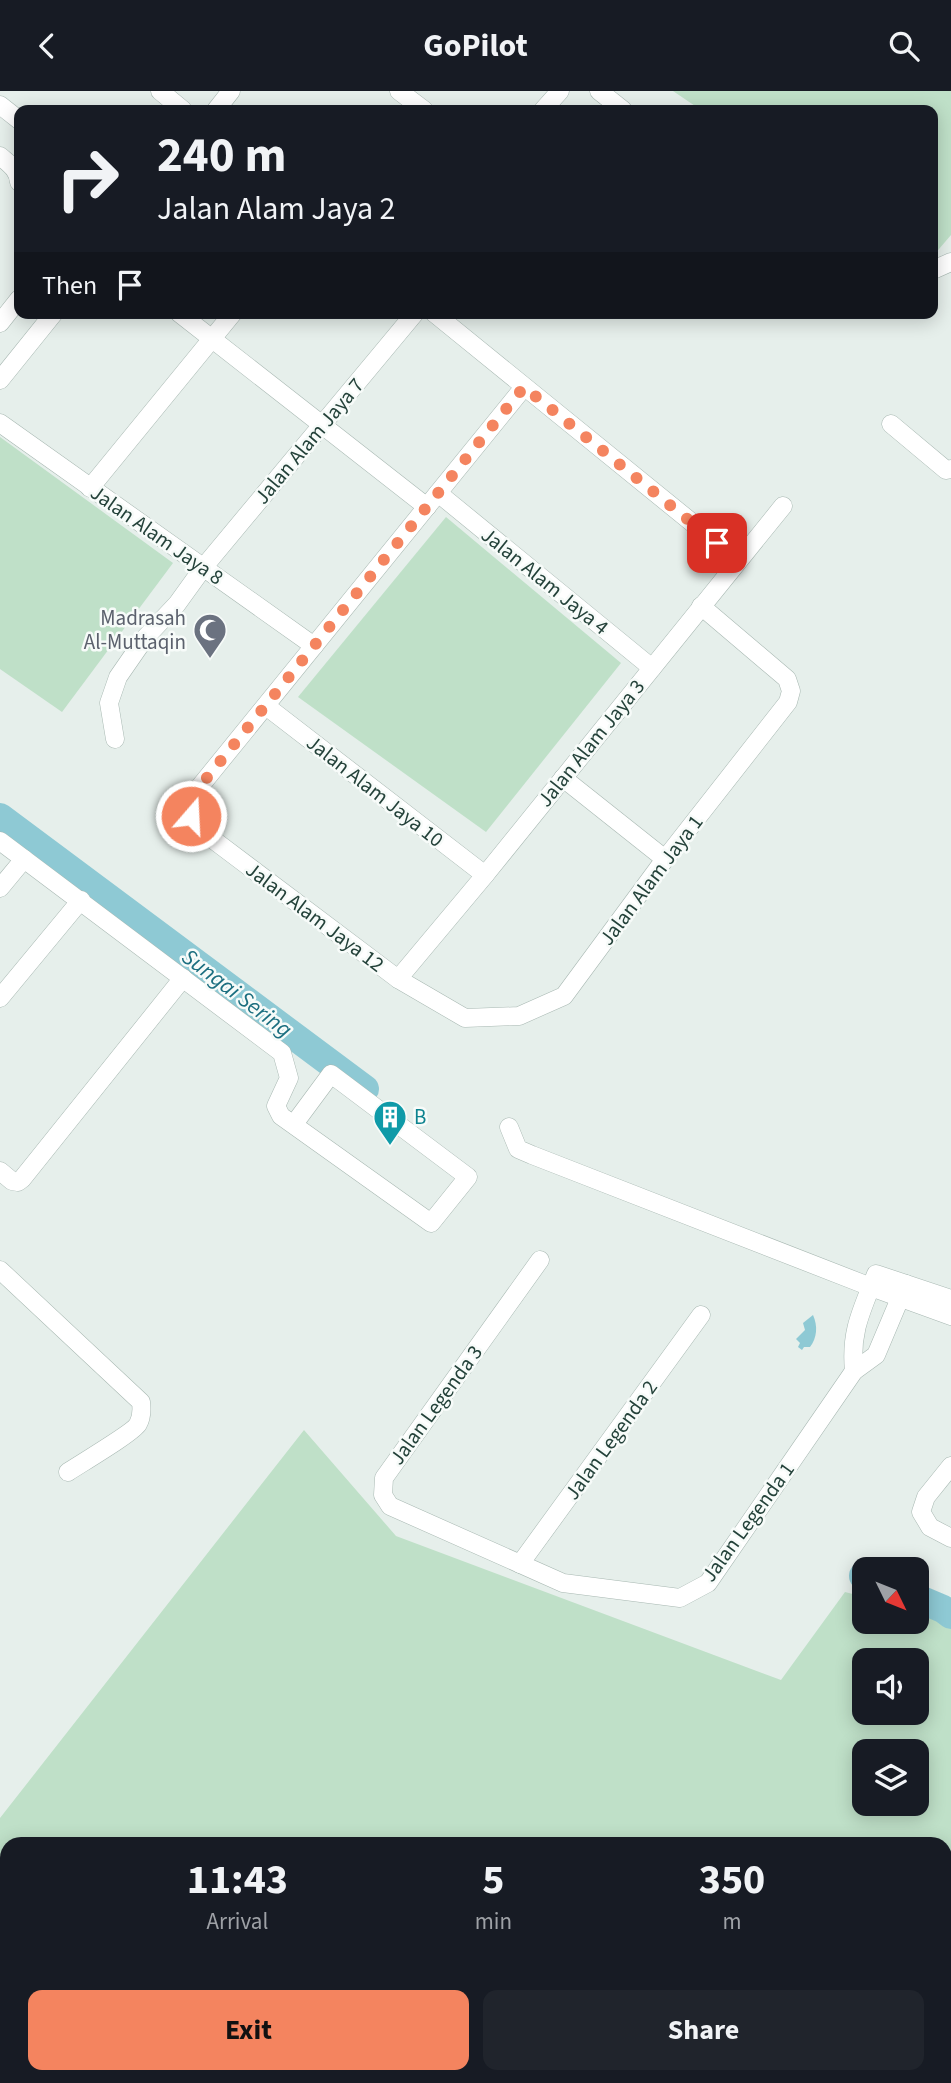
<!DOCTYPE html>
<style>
body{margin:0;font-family:"Source Sans 3",sans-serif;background:#20242c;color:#f1f3f6;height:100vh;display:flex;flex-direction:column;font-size:26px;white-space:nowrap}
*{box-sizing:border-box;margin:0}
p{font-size:23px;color:#9ea1a6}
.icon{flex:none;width:38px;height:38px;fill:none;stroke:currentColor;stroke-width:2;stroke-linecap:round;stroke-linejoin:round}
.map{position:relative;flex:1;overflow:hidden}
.side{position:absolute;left:0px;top:1746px;width:952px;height:247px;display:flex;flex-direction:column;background:#171b24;border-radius:21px 21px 0 0;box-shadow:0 4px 18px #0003}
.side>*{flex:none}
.guide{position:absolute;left:14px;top:14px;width:924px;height:214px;border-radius:14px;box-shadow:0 4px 18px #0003;background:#171b24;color:#f1f3f6;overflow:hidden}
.needle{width:46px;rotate:133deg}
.controls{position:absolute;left:852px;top:1466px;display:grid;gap:14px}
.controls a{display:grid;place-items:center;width:77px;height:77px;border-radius:14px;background:#171b24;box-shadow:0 4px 18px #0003;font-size:35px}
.pin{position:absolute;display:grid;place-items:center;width:60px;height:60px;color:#fff;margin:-30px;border-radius:14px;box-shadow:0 4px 10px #0006}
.me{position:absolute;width:77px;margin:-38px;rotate:19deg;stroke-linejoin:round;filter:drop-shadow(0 0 5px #0008)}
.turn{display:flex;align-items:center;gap:24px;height:147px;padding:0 28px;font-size:32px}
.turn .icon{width:91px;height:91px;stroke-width:2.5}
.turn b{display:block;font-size:49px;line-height:60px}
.then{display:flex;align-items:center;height:66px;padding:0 28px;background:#0003;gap:14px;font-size:26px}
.eta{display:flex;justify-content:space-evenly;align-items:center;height:119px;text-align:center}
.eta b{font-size:42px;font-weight:700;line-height:49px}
.action{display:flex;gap:14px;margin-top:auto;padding:14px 28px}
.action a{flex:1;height:80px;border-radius:14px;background:#f4845f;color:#111;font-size:28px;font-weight:700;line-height:80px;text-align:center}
.action a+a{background:#20242c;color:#f1f3f6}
header{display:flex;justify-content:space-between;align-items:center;height:91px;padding:0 28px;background:#171b24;font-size:32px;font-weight:700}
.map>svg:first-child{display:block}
.green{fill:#bfe0c8;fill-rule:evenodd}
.water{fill:#8ec9d4}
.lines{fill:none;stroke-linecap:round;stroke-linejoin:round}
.river{stroke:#8ec9d4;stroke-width:28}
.minor-casing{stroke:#a8b8b2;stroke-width:19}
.minor{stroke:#fff;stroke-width:18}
.route{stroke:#f4845f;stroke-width:12;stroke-dasharray:0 21.6}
.labels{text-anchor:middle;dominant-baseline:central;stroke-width:5;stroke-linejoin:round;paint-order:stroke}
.street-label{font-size:21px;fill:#24423a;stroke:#f7fbf9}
.worship-label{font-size:21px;fill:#5b616d;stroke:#f7fbf9;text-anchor:end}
.culture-label{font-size:21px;fill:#0d838f;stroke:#f7fbf9;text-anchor:start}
.water-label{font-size:23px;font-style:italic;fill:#1c6f80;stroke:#f7fbf9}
</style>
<header><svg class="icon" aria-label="back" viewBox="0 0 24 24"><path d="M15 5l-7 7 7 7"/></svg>GoPilot<svg class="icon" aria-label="search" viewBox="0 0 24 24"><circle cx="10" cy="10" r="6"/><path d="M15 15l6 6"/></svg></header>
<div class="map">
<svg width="951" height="1992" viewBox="0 0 951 1992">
<rect width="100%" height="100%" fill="#e6efeb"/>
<g class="green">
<polygon points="673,0 951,0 951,144 933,165 933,19 701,19"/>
<polygon points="0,346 173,472 62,621 0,578"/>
<polygon points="446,426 621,572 486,741 298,606"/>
<path d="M304 1339 396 1445 781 1589 845 1501 864 1506V1531H917V1520L934 1524 951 1535V1992H0V1727ZM864 1570H917V1622H864ZM864 1661H917V1713H864ZM7 1754H945V1986H7Z"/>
</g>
<path class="water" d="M813 1224C818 1235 817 1247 810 1256H804L802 1259 798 1256 800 1252 796 1248 805 1239 803 1232Z"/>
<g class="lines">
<g class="river">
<polyline points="0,726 365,998"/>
<polyline points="863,1485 864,1486"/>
<polyline points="917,1507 943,1518 951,1524"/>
</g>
<defs>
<g id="minor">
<polyline points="160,0 183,19"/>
<polyline points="399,0 424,19"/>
<polyline points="599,0 623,19"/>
<polyline points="0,14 19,29"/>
<polyline points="216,19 231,0"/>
<polyline points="543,19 560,0"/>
<path d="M0 65C9 73 18 78 19 91"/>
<polyline points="933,179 951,171"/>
<polyline points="179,222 427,416"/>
<polyline points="434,222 738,469"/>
<polyline points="0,232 19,208"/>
<polyline points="0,289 54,222"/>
<polyline points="524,296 193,704 191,725 203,741 398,888 465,927 519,925 564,905 665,768 788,611 791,600 787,588 701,515"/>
<polyline points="0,332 314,555"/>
<polyline points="891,333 946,379 951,378"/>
<polyline points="90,397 233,222"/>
<polyline points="438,402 652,577"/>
<polyline points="266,615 485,784"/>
<polyline points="115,648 109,612 118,586 145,547 177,513 203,477 415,222"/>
<polyline points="563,687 665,768"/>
<polyline points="0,750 282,962 289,987 276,1015 281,1025 431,1132 468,1086 331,983 294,1033"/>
<polyline points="0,797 24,768"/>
<polyline points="398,888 485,784 783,415"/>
<polyline points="0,907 81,809"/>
<polyline points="509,1036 518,1058 532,1064 871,1196 951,1225"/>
<polyline points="0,1080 12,1090 18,1091 22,1088 183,887"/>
<polyline points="540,1169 384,1387 383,1404 390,1415 563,1492 680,1507 708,1492 854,1280 876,1264 906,1193"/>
<path d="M0 1179 141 1311C142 1319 142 1326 138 1333 134 1341 80 1373 68 1381"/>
<path d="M854 1280C850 1240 862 1219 876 1183L951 1208"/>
<polyline points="951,1375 926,1406 921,1421 930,1436 951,1447"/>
<polyline points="520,1473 701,1224"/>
</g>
</defs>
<use href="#minor" class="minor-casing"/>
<use href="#minor" class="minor"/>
</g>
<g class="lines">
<polyline class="route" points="191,725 193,704 524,296 717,452"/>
</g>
<defs>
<symbol id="mosque-pin" viewBox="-11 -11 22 30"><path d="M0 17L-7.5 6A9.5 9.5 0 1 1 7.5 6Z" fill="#6b7280" stroke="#f7fbf9"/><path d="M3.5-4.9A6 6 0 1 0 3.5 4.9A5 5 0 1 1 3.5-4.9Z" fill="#fff"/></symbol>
<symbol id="building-pin" viewBox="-11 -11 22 30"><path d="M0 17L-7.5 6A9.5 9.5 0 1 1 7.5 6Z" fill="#0f9aa8" stroke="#f7fbf9"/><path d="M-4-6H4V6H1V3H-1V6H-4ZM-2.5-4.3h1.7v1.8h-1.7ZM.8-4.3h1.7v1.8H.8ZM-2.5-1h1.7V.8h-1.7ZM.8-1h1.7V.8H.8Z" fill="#fff"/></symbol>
</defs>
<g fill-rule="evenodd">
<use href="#mosque-pin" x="191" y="520" width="38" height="52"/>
<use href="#building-pin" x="371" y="1007" width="38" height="52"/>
</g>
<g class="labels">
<g class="street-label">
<text transform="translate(309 350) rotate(-50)">Jalan Alam Jaya 7</text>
<text transform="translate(157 444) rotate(35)">Jalan Alam Jaya 8</text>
<text transform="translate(545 490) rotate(39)">Jalan Alam Jaya 4</text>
<text transform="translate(591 652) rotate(-51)">Jalan Alam Jaya 3</text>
<text transform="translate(375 700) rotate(38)">Jalan Alam Jaya 10</text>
<text transform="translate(651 789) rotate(-53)">Jalan Alam Jaya 1</text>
<text transform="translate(315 826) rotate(37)">Jalan Alam Jaya 12</text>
<text transform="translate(436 1314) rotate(-54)">Jalan Legenda 3</text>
<text transform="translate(611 1349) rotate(-54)">Jalan Legenda 2</text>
<text transform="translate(748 1431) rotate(-54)">Jalan Legenda 1</text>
</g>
<g class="worship-label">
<text x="186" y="527">Madrasah<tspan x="186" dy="24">Al-Muttaqin</tspan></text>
</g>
<g class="culture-label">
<text x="414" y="1026">B</text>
</g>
<g class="water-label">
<text transform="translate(237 902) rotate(37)">Sungai Sering</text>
</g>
</g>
</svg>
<div class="controls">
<a><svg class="needle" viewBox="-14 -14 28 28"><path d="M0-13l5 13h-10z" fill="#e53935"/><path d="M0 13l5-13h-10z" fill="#9ea1a6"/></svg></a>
<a><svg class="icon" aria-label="sound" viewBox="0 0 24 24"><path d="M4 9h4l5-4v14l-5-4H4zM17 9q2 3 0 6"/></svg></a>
<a><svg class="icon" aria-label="layers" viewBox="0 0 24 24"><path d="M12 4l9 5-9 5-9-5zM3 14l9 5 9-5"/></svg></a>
</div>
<div class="pin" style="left:717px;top:452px;background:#d93025"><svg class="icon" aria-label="arrive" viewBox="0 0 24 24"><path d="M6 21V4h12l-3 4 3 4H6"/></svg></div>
<svg class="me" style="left:191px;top:725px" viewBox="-20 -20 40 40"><circle r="17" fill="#f4845f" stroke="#fff" stroke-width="3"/><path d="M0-11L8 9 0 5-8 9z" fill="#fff"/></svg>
<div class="guide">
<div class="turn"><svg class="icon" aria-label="right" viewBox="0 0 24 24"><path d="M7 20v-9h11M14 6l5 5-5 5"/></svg><div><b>240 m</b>Jalan Alam Jaya 2</div></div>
<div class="then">Then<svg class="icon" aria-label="arrive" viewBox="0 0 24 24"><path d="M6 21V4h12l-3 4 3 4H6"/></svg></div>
</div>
<section class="side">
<div class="eta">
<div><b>11:43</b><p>Arrival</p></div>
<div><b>5</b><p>min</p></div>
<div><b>350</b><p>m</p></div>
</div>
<div class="action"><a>Exit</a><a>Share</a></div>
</section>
</div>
